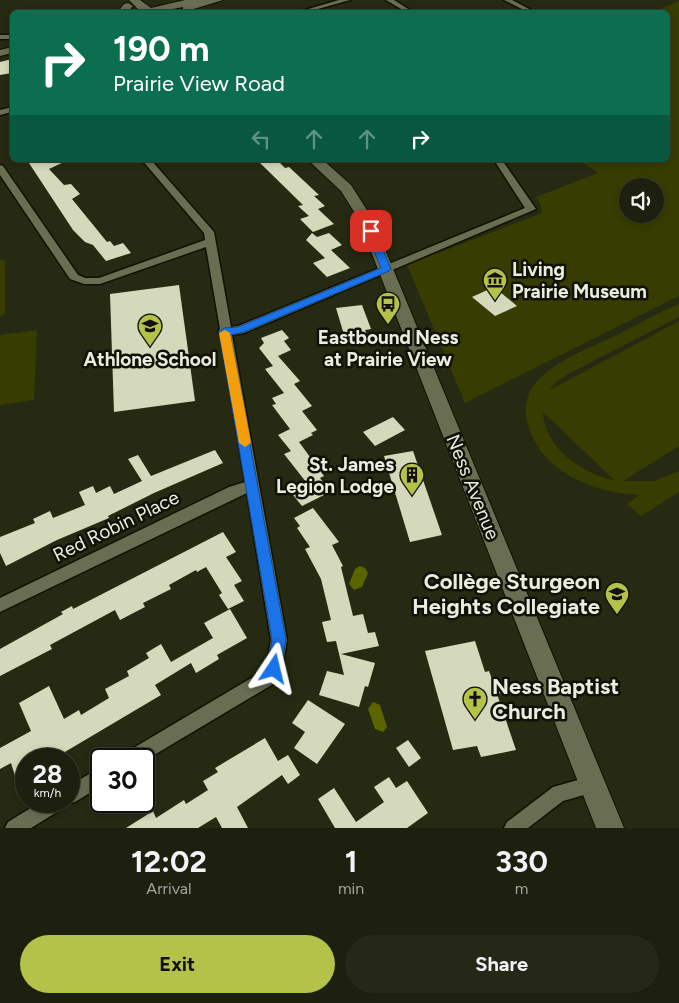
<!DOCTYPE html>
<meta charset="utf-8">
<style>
body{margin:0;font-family:Figtree,sans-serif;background:#252817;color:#f1f3f6;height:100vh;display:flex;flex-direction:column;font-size:19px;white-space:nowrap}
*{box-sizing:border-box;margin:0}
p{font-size:16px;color:#a0a39e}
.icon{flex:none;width:28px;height:28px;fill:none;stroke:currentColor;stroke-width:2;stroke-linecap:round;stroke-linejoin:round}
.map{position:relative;height:828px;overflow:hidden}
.details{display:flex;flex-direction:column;background:#1d200e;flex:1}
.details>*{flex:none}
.hud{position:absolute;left:10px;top:10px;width:660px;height:152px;border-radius:8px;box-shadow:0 2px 8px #0003,0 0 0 1px #3b3e2e;background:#0b6e4f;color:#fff;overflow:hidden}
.tools{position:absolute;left:619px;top:178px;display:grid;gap:10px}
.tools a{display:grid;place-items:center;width:45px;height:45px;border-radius:50%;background:#1d200e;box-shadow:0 2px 8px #0003,0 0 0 1px #3b3e2e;font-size:25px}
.speed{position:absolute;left:15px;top:748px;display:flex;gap:10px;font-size:25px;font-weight:700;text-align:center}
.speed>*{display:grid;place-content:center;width:65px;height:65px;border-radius:50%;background:#1d200e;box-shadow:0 2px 8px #0003,0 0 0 1px #3b3e2e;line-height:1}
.speed small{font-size:12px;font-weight:400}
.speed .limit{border:2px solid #111;border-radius:8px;background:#fff;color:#111}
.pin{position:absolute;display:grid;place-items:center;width:42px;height:42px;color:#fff;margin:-21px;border-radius:10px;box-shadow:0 2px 8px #0006}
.me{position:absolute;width:55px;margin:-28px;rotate:10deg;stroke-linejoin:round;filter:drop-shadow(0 0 4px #0008)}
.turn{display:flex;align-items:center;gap:18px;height:105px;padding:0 20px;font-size:22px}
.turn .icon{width:65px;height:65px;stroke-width:2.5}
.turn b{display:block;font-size:35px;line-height:42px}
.lanes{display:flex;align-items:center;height:48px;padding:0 20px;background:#0003;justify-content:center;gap:25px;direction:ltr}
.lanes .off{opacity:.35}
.eta{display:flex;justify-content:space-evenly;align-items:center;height:85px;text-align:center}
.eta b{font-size:30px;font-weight:700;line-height:35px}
.cta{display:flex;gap:10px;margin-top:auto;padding:10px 20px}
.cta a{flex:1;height:58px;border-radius:30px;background:#b5c249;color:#111;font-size:20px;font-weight:700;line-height:58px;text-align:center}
.cta a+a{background:#252817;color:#f1f3f6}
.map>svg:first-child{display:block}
.green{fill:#373c00;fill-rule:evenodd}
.water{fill:#5c6400}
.building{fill:#d4d9bb}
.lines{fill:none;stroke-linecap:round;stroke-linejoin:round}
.street-casing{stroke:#101200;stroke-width:3}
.secondary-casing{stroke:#101200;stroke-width:2}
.street{fill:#696e53;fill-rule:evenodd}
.secondary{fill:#696e53;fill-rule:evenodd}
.route{fill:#1a73e8;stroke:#114b97}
.slow{fill:#f59e0b}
.labels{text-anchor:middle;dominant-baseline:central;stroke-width:5;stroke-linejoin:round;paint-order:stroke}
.poi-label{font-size:19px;font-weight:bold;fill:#eaedde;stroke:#101208}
.street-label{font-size:19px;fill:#eaedde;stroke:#101208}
.near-poi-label{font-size:22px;font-weight:bold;fill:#eaedde;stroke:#101208;text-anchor:end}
</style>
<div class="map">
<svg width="679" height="828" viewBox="0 0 679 828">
<rect width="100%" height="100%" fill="#272a12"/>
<g class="green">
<path d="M679 1V296L465 403 407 265 542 213 540 203 536 197 598 173 579 160H668V12H653ZM628 186H655V214H628Z"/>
<polygon points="0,260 5,260 5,313 0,317"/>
<path d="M679 304V317L568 374 555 383 550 390 679 321V446L623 481H654L679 471V492L641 516 627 504 639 495C593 493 539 471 527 421 524 409 526 396 534 385 551 361 595 346 621 333 640 323 659 312 679 304ZM543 412 614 480C582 474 544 447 543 412Z"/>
<polygon points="37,330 34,400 0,405 0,335"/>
</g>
<g class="water">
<polygon points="360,566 365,568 368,573 362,587 354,590 349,584 355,569"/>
<polygon points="373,702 380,705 387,727 383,732 375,729 368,709"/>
</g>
<g class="building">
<polygon points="12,59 12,73 0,75 0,62"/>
<polygon points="27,160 68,160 49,169 64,185 71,184 80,194 72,199 107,242 110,241 114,246 123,243 131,253 106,261 93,245 85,242 73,230"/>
<polygon points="257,160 277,160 285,168 289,167 319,195 314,196 325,206 318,209 334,224 313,232 300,219 309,216 298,206 303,205"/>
<polygon points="312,233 317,237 329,233 342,245 331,250 350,268 327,277 313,263 325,258 306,240"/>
<polygon points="179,285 195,401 114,412 110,294"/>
<polygon points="494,287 517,306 495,316 472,297"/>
<polygon points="362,305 371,329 365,330 367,335 345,338 336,308"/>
<polygon points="282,330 289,338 284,341 291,350 278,356 300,381 294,384 312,406 302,411 317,430 311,433 313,435 299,442 324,476 320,478 330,492 302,506 289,490 306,482 284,454 291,451 278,435 290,429 272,405 276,404 272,398 284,393 265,369 273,366 259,348 264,343 261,338"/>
<polygon points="393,417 405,430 375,446 363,432"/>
<polygon points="215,450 223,463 154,493 108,516 109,518 57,540 6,566 0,553 0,537 35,523 33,519 50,511 53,518 85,505 79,492 93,486 96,493 110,486 114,494 142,481 128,459 138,455 151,476"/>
<polygon points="413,451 442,535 410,542 384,456"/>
<polygon points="313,508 339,542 332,545 343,566 341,567 353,616 363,614 368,633 375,632 379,646 341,654 375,663 368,687 365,686 359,707 319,695 327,671 344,675 336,641 327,642 322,622 331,620 321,579 305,549 310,547 297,528 300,526 294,518"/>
<polygon points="223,532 236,552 226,557 242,581 234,585 244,601 228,609 219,595 222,593 206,567 197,572 196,570 169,585 171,589 143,603 145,607 120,620 115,610 50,645 52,649 0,676 0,649 63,614 61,612 72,606 73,609"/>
<polygon points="230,609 247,638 217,655 219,659 196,673 191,663 155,685 161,695 53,759 26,759 26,773 16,779 11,763 0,769 0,748 31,731 19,703 49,686 64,719 79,710 81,715 109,698 105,689 129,676 127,671 149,658 146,653 161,644 171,662 213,638 204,623"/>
<polygon points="475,641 485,672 489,671 493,682 502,681 505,692 497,694 516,750 481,757 477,746 453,750 425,651"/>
<polygon points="308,700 345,724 317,764 294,748 305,732 292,723"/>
<polygon points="265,738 278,761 288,755 300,775 288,784 282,775 237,807 248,828 222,828 216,817 198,828 126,828 153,811 156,818 184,800 186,804 208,790 203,781 218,772 215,768"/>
<polygon points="408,740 421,758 409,767 396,748"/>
<polygon points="389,777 396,788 407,781 428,813 407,828 335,828 318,799 334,788 356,822 384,802 374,787"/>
</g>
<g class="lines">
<defs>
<g id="street">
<polygon points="339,0 350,0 307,12 298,12"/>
<polygon points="386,0 394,0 413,12 406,12"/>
<polygon points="504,0 512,0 535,12 528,12"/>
<rect x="0" y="35" width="12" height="4"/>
<polygon points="12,107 12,112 0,115 0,110"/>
<polygon points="142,160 151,160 214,232 231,327 238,326 525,208 494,160 502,160 536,209 244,333 232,335 287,640 282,669 275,683 144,761 144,759 122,759 125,753 263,671 266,667 271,640 247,493 0,612 0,598 229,487 245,482 221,335 218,332 220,329 206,247 100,284 84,284 70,279 0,175 0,165 3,166 78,275 85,278 99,278 205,240 204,233"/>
<polygon points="101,767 101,786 75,802 67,804 65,807 31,828 5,828 8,822 42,801 69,801 69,786"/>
<polygon points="592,776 598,779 601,785 598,791 563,801 528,828 504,828 507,822 553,787"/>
</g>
<g id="secondary">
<polygon points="129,0 140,0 151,8 185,0 223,0 187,11 183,10 183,7 157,12 141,12"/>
<polygon points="128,3 133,6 128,12 118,12 124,4"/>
<polygon points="12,47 12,53 0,56 0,50"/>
<polygon points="308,160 323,160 351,185 372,218 624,828 596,828 358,218 341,191"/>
</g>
</defs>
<use href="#street" class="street-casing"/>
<use href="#secondary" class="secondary-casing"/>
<use href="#street" class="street"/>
<use href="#secondary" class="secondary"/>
</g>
<polygon class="route" points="367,229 375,231 391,269 389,271 244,332 230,335 286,640 280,674 274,676 269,674 267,669 272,640 219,332 224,328 238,327 381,268 366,231"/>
<polygon class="slow" points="225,330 230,333 251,443 245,447 239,443 219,333"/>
<defs>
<symbol id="museum-pin" viewBox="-11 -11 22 30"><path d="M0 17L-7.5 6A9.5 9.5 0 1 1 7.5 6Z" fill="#b5c249" stroke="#101208"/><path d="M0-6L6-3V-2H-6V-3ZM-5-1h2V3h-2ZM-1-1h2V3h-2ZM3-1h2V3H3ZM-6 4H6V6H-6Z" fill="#111"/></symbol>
<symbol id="bus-pin" viewBox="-11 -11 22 30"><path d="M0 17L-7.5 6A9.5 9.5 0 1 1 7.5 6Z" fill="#b5c249" stroke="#101208"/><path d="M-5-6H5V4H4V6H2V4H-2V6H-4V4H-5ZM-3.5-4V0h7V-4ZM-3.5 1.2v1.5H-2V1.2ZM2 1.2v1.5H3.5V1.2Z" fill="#111"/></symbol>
<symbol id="school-pin" viewBox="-11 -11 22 30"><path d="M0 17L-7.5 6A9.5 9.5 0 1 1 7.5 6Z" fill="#b5c249" stroke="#101208"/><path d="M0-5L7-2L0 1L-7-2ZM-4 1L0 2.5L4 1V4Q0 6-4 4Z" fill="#111"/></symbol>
<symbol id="building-pin" viewBox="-11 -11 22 30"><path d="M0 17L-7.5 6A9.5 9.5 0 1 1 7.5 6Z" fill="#b5c249" stroke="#101208"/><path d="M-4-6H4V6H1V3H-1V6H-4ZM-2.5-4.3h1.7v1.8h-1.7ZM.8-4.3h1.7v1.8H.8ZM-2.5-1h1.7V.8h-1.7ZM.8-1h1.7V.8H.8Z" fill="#111"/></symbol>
<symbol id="church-pin" viewBox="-11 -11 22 30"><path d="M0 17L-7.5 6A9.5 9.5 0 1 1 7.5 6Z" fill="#b5c249" stroke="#101208"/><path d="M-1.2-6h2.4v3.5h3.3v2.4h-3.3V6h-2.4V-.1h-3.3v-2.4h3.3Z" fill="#111"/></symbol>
</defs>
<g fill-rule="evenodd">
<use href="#museum-pin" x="481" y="266" width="28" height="38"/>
<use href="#bus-pin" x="374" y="290" width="28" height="38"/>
<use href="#school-pin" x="136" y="312" width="28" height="38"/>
<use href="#building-pin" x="398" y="461" width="28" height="38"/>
<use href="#school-pin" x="603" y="580" width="28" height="38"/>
<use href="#church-pin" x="461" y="685" width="28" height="38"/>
</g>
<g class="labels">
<g class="poi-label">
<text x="512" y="269" text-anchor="start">Living<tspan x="512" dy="22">Prairie Museum</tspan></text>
<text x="388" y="337">Eastbound Ness<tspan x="388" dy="22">at Prairie View</tspan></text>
<text x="150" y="359">Athlone School</text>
<text x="394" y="464" text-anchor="end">St. James<tspan x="394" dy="22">Legion Lodge</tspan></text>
</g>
<g class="street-label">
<text transform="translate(473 487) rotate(68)">Ness Avenue</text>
<text transform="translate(116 526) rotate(-26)">Red Robin Place</text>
</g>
<g class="near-poi-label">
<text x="600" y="581">Collège Sturgeon<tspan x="600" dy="25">Heights Collegiate</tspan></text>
<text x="492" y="686" text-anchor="start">Ness Baptist<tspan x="492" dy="25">Church</tspan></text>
</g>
</g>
</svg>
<div class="tools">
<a><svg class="icon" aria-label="sound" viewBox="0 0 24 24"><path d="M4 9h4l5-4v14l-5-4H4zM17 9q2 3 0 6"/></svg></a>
</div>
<div class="speed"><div>28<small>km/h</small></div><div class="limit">30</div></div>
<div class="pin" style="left:371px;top:231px;background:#d93025"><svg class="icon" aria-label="arrive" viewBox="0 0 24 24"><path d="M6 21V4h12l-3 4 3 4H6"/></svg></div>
<svg class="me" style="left:274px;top:669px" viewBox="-20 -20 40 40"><path d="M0-17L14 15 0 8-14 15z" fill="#1a73e8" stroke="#fff" stroke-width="4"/></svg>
<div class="hud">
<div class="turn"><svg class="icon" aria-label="right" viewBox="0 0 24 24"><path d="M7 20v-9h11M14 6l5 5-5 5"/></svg><div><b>190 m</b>Prairie View Road</div></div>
<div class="lanes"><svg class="icon off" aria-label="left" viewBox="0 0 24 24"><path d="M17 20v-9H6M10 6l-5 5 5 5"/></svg><svg class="icon off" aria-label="ahead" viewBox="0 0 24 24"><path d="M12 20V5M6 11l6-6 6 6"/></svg><svg class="icon off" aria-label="ahead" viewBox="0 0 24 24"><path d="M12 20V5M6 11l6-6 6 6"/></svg><svg class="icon" aria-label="right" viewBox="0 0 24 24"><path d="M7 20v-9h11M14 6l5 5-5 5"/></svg></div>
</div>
</div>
<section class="details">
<div class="eta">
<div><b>12:02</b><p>Arrival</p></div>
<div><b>1</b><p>min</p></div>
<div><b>330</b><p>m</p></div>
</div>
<div class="cta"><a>Exit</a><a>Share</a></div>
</section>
